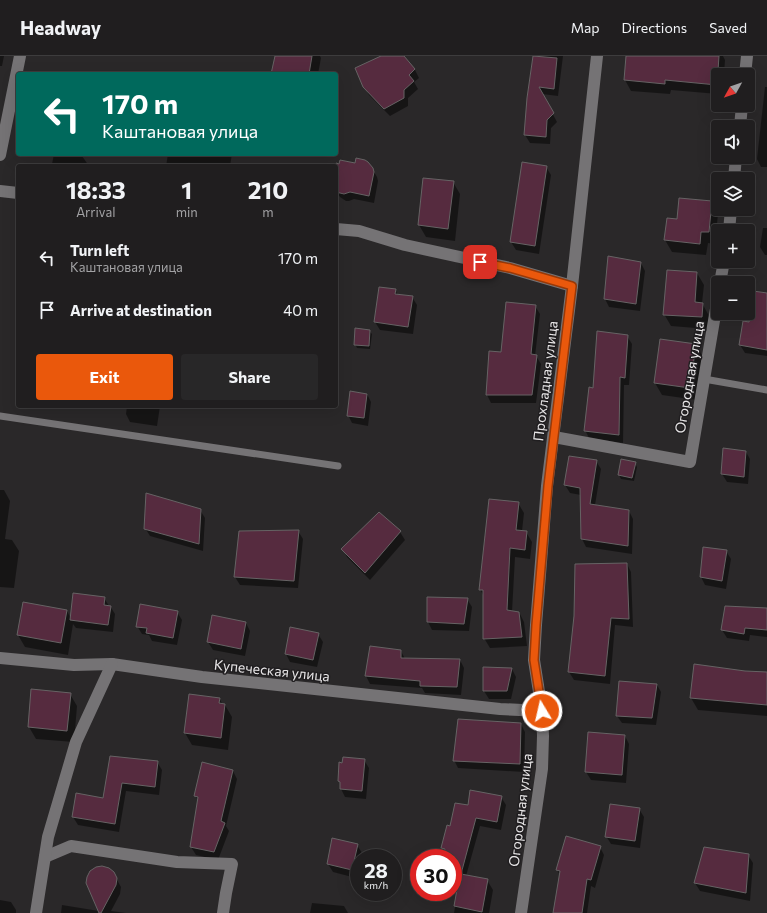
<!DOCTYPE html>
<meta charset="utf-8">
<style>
body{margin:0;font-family:Commissioner,sans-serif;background:#282728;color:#f1f3f6;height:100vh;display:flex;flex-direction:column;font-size:15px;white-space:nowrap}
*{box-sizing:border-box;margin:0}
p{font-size:13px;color:#a2a2a4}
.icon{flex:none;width:22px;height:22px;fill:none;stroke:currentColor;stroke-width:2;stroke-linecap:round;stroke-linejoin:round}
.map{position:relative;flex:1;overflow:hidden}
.side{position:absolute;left:16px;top:108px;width:322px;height:244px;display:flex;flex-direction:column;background:#201e1f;border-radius:4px;box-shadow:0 4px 16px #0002,0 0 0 1px #3d3c3d}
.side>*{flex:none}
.guide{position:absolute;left:16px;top:16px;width:322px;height:84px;border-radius:4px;box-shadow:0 4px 16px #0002,0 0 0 1px #3d3c3d;background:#00695c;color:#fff;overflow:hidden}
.needle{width:26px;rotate:230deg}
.buttons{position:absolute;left:711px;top:12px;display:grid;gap:8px}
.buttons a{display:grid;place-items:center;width:44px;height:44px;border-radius:4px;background:#201e1f;box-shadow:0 4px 16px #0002,0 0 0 1px #3d3c3d;font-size:20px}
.speed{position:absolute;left:350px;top:793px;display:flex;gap:8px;font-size:20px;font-weight:700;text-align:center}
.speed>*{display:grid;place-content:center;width:52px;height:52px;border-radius:50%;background:#201e1f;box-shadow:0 4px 16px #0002,0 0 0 1px #3d3c3d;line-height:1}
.speed small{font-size:10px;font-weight:400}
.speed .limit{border:6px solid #d22;background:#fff;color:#111}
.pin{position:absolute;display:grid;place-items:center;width:34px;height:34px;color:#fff;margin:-17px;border-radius:8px;box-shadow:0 2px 6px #0006}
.me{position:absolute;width:44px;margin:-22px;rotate:351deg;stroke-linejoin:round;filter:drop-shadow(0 0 3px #0008)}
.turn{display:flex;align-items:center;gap:14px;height:84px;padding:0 20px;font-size:18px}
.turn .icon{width:52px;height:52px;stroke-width:2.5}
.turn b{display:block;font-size:28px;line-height:34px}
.eta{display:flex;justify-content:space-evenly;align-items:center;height:68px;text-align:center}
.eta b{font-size:24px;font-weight:700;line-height:28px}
.cta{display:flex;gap:8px;margin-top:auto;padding:8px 20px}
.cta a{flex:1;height:46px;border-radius:4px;background:#ea580c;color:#fff;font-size:16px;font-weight:700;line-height:46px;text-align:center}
.cta a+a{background:#282728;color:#f1f3f6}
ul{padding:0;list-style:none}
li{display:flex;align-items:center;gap:12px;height:52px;padding:0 20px}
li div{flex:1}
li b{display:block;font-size:15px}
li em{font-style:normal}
header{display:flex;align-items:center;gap:24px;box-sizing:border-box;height:56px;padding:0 20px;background:#201e1f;border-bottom:1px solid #3d3c3d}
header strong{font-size:19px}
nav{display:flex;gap:22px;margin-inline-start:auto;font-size:14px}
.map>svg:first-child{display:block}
.shadow{fill:#0007}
.building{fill:#562b3f;stroke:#666364}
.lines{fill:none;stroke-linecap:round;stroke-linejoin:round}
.lane{stroke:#757375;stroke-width:7}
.street{stroke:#757375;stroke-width:12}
.route-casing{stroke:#983908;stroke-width:10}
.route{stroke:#ea580c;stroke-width:7}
.labels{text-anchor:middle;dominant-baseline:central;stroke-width:3;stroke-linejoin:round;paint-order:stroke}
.street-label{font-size:14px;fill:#e7e5e6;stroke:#201e20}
</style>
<header>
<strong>Headway</strong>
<nav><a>Map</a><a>Directions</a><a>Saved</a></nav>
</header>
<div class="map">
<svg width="767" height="857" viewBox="0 0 767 857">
<rect width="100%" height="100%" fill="#2a2829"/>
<g class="shadow">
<polygon points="0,0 4,0 2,10 0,10"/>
<polygon points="276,0 320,0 321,2 318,18 272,18"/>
<polygon points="384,0 403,0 415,14 419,22 414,26 418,33 408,42 408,50 390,60 369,39 364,30"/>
<polygon points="536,0 563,0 558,40 542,38 557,66 551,72 550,88 530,87 525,79"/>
<polygon points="627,0 723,0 725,4 724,19 718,19 718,38 671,34 670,38 631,35 625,24"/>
<polygon points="765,31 767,31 767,111 761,111 757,103"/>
<polygon points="54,98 82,98 82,100 89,110 53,110 52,108"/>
<polygon points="168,98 232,98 230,110 166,110"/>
<polygon points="335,108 340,109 356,108 370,109 377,121 378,125 374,147 354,143 349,145 346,145 340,141 336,135 336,110 335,110"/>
<polygon points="546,111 551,119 539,198 516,194 511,186"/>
<polygon points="453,126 460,138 455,185 426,181 419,169"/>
<polygon points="711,146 718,158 715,188 708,187 706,199 672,196 665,184 678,164"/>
<polygon points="763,172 767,172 767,199 765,199 760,191"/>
<polygon points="641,207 645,215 640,255 609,251 605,243"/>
<polygon points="697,217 704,229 702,247 709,260 708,273 671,270 664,258"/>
<polygon points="395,234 398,239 412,241 417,249 413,278 380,274 375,266"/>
<polygon points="767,238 767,300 745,297 740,289 750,267"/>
<polygon points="535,250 540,258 535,300 536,300 541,308 536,347 491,347 487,339 502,297"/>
<polygon points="369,275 372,278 370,293 357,292 355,288"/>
<polygon points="627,280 632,288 629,329 624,329 623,387 589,382 585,374 594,333"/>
<polygon points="696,289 703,301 697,344 662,339 655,327"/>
<polygon points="367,338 371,346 368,370 352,367 348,359"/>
<polygon points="127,350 160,350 157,370 130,366 126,358"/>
<polygon points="288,350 324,350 324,352"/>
<polygon points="746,396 750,403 748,428 727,426 722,418"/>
<polygon points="596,405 601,413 595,449 629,455 633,463 632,498 586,491 582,483 581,439 570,437 565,429"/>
<polygon points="635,407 637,411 634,425 621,423 619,419"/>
<polygon points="0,434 4,434 10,445 5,483 12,484 19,495 14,532 0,531"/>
<polygon points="518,447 524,457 522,475 526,476 532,486 530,503 515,501 512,556 519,556 524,566 527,590 490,592 484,582 484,541 480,533"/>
<polygon points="200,454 205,462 203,495 150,480 145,472"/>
<polygon points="298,475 303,483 298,532 240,529 235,521 240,476"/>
<polygon points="400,476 405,484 370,524 347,501 343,493"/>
<polygon points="704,492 726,495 731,503 726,533 705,529 701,521"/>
<polygon points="627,508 631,516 633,571 615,569 610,628 574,624 569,616"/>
<polygon points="104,542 109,550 110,550 115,558 113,576 76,572 73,568 68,599 25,591 18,579 67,555 71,563"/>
<polygon points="428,542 467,543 472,551 469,575 432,574 428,566"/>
<polygon points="767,553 767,581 750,579 749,585 727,582 722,574"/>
<polygon points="177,556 182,564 177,589 152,585 149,579 142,578 137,570"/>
<polygon points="246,567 250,575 245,600 213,594 208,586"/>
<polygon points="318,578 323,586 317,611 290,606 286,598"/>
<polygon points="401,595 405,603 460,604 464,612 461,639 425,637 422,632 370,628 366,620"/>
<polygon points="695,609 767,618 767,660 698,654 691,642"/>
<polygon points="512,613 516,621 511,643 489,643 484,635"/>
<polygon points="657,629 661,636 656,669 622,667 617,660"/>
<polygon points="70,638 77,650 74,686 36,683 29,671"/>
<polygon points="190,639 219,642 223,649 225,649 232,661 228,694 192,689 185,677"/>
<polygon points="521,668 525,676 524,716 458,712 454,704"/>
<polygon points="625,680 629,688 626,727 591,724 586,716"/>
<polygon points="111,701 157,706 162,714 159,739 126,735 119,776 78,769 73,761 104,743"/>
<polygon points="364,704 369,712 366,743 345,741 341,733 341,729 339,725"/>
<polygon points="233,715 237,723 226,770 229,775 218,804 196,799 191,791 199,745 195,740"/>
<polygon points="501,741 506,749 501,774 480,770 466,820 487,824 493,834 489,857 454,857 461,817 453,815 453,802 443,802 445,797 442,792 451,771 468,751"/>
<polygon points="639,753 644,761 640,792 611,788 606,780"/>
<polygon points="357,789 362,797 360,802 359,802 359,808 356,822 333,816 328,808"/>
<polygon points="600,791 604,799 595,832 591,830 587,857 554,857 560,819 557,814"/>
<polygon points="748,799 753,807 750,845 700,835 695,827"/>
<polygon points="113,817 121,831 120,838 111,855 126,857 61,857 62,849 99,855"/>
<polygon points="0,844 11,846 16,854 16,857 0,857"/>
<polygon points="312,847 344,850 348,857 310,857"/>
</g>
<g class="building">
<polygon points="275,0 312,0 309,18 271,18"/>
<polygon points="381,0 404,0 415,13 409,19 414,25 404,34 404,42 384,53 363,31 355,12"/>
<polygon points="533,0 557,2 554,33 539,31 554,57 547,64 546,81 524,79 527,42"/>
<polygon points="626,0 719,0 717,29 665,24 665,28 624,24"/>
<polygon points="356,102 365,104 368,106 373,112 374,116 369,140 350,136 344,138 336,136 336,107 339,108 340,104 355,107"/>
<polygon points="522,106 547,110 535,190 510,186"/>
<polygon points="423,122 454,125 448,173 418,169"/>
<polygon points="679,142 712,145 709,176 701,176 700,188 664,184 667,162 677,163"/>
<polygon points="608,200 641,206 636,248 604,243"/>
<polygon points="667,214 697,216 695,246 703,247 702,261 663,259"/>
<polygon points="379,231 396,233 395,238 413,240 408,271 374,266"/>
<polygon points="753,235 767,237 767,294 739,289 743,265 749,266"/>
<polygon points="506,246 536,249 531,298 537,299 532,339 486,339 489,295 501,296"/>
<polygon points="355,272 370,274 369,290 354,289"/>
<polygon points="597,275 628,279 625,322 620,321 619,379 584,375 589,331 593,332"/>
<polygon points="660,283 696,288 690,332 654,327"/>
<polygon points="350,335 367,338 364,362 347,360"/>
<polygon points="723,392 746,395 744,421 721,418"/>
<polygon points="569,400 597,404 590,448 629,454 628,490 581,483 580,432 564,429"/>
<polygon points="621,403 636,406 632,422 618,419"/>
<polygon points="146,437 201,453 199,488 144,473"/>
<polygon points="489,443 519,446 516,474 527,475 525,494 510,492 507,554 519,556 522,581 483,583 483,534 479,534"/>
<polygon points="379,456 401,475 365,517 341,493"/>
<polygon points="299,474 294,525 234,521 239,475"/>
<polygon points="703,491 727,494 722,525 700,521"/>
<polygon points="627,507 629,563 611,562 605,620 568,616 574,560 575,508"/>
<polygon points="73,537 105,541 104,549 111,550 108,569 70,564"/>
<polygon points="427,541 468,542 464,568 427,566"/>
<polygon points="23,546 67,554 61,587 17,579"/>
<polygon points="140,548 178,555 173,582 146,577 147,572 136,571"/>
<polygon points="725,550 767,552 767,574 745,572 744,578 721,574"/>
<polygon points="212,559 246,566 241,593 207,586"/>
<polygon points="290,571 319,577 313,604 285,598"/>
<polygon points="370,590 401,594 401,602 460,603 457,631 420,630 420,625 365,620"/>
<polygon points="694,608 745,615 767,616 767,649 690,642"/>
<polygon points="483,611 512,612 507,635 483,635"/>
<polygon points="619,625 657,628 652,662 616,660"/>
<polygon points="31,633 71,637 67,675 28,671"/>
<polygon points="189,638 220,642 219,647 225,648 221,682 184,677"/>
<polygon points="458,663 521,667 520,708 453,705"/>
<polygon points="588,676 625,679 622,719 585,716"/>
<polygon points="110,700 158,705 155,731 122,727 115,768 72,761 76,737 103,742"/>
<polygon points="343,701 365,703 362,735 340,733 340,726 338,725 339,706 342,707"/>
<polygon points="202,706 233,714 221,765 225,767 214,796 190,791 198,741 194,740"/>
<polygon points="470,734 502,740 497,766 476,762 461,818 488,823 482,856 454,850 458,828 457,831 453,830 453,802 442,802 445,793 441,792 447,769 450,770 455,747 468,749"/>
<polygon points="610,748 640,752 635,785 605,781"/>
<polygon points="566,780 601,790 591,824 587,823 582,857 553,857 560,815 556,814"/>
<polygon points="332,782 358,788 352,814 327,808"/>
<polygon points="704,791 749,798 746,837 694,827"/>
<polygon points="102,810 109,812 114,816 117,822 116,829 101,857 99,857 86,827 87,821 90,815 96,811"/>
</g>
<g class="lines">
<g class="lane">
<polyline points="704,323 767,334"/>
<polyline points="0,360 338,410"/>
</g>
<g class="street">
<polyline points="745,19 747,0"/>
<polyline points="740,71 742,49"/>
<polyline points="0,99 20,0"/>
<polyline points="734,123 736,101"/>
<polyline points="0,135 18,137"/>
<polyline points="336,173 359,175 405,189 510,212 572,230"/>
<polyline points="729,175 731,153"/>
<polyline points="720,227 724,205"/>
<polyline points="554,381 690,406 718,241"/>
<polyline points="0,602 74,609 112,608 202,621 500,653 542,655"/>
<polyline points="45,801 71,790 177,806 232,808 226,837 223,857"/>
<polyline points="36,857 48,781 76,686 112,608"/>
<polyline points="521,857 542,713 543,680 542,655 534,604 536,569 547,430 572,230 597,0"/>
</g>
</g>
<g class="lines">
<defs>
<polyline id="route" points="480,206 510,212 572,230 548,430 536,569 534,604 542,655"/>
</defs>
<use href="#route" class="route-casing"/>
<use href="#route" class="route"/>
</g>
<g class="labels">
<g class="street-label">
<text transform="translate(689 321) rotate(-80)">Огородная улица</text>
<text transform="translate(545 325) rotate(-83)">Прохладная улица</text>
<text transform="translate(272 614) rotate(6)">Купеческая улица</text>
<text transform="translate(520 754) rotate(-83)">Огородная улица</text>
</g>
</g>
</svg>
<div class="buttons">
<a><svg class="needle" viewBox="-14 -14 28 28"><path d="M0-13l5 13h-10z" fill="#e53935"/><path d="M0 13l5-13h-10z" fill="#a2a2a4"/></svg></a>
<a><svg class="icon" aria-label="sound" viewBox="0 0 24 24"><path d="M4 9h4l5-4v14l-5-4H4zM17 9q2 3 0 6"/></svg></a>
<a><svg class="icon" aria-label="layers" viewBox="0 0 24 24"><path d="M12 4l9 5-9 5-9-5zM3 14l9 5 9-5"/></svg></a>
<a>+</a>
<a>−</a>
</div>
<div class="speed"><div>28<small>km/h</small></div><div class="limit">30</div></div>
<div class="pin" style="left:480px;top:206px;background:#d93025"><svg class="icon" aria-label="arrive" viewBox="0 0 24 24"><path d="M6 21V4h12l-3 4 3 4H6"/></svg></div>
<svg class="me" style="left:542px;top:655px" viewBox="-20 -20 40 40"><circle r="17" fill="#ea580c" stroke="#fff" stroke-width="3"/><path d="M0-11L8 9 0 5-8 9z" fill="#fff"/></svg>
<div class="guide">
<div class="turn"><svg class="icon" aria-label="left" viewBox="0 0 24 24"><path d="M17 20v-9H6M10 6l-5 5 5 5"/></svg><div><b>170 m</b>Каштановая улица</div></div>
</div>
<section class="side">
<div class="eta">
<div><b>18:33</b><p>Arrival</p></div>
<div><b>1</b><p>min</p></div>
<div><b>210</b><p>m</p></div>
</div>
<ul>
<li><svg class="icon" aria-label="left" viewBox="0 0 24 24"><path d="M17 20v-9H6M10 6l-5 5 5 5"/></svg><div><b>Turn left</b><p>Каштановая улица</p></div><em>170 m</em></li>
<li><svg class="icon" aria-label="arrive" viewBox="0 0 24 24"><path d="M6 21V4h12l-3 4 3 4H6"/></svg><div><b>Arrive at destination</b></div><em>40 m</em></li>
</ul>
<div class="cta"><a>Exit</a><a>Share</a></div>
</section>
</div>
